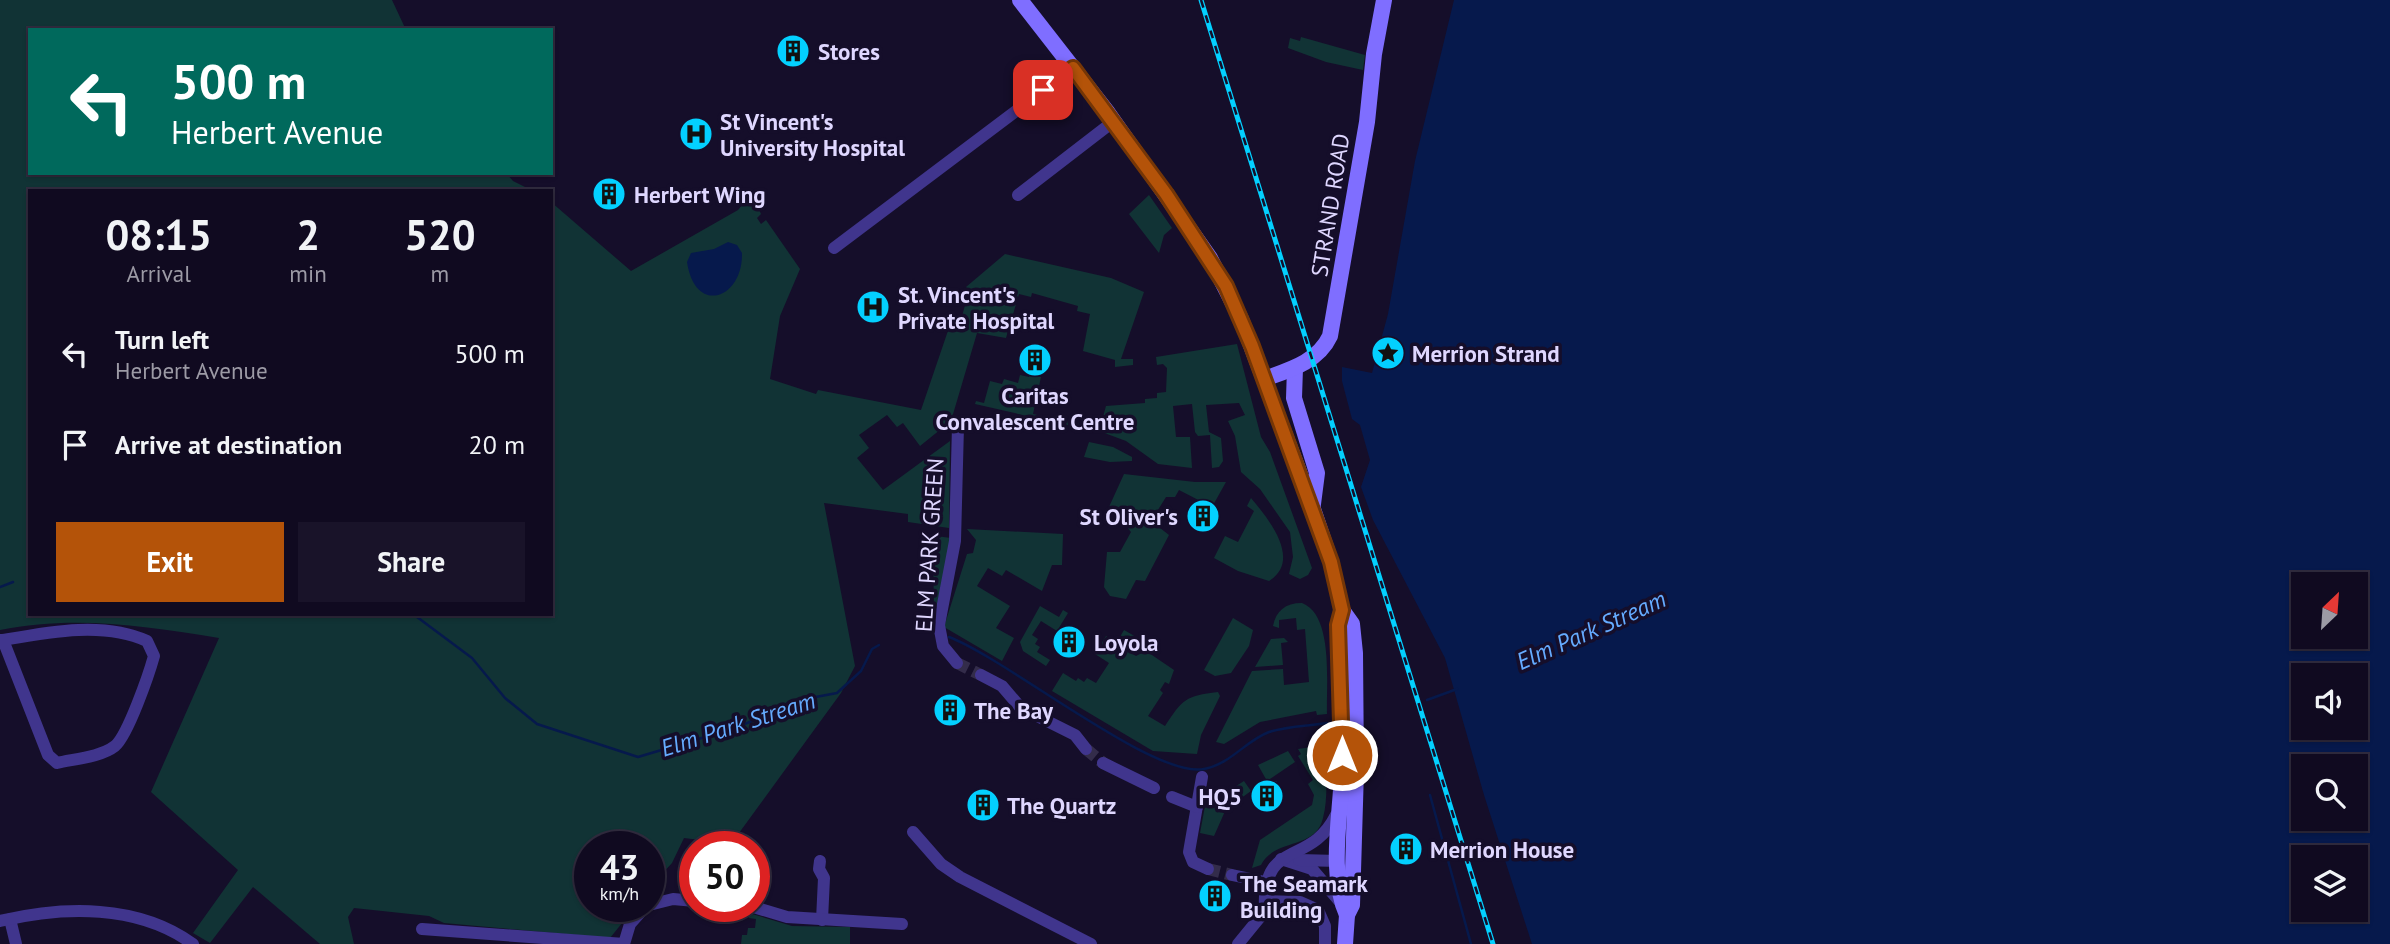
<!DOCTYPE html>
<style>
body{margin:0;font-family:"PT Sans",sans-serif;background:#191329;color:#f1f3f6;height:100vh;display:flex;flex-direction:column;font-size:26px;white-space:nowrap}
*{box-sizing:border-box;margin:0}
p{font-size:23px;color:#9c9aa5}
.icon{flex:none;width:38px;height:38px;fill:none;stroke:currentColor;stroke-width:2;stroke-linecap:round;stroke-linejoin:round}
.map{position:relative;flex:1;overflow:hidden}
.sheet{position:absolute;left:28px;top:189px;width:525px;height:427px;display:flex;flex-direction:column;background:#100a20;border-radius:0px;box-shadow:0 2px 5px #0004,0 0 0 2px #302b3e}
.sheet>*{flex:none}
.hud{position:absolute;left:28px;top:28px;width:525px;height:147px;border-radius:0px;box-shadow:0 2px 5px #0004,0 0 0 2px #302b3e;background:#00695c;color:#fff;overflow:hidden}
.needle{width:46px;rotate:25deg}
.buttons{position:absolute;left:2291px;top:572px;display:grid;gap:14px}
.buttons a{display:grid;place-items:center;width:77px;height:77px;border-radius:0px;background:#100a20;box-shadow:0 2px 5px #0004,0 0 0 2px #302b3e;font-size:35px}
.speed{position:absolute;left:574px;top:831px;display:flex;gap:14px;font-size:35px;font-weight:700;text-align:center}
.speed>*{display:grid;place-content:center;width:91px;height:91px;border-radius:50%;background:#100a20;box-shadow:0 2px 5px #0004,0 0 0 2px #302b3e;line-height:1}
.speed small{font-size:18px;font-weight:400}
.speed .limit{border:10px solid #d22;background:#fff;color:#111}
.pin{position:absolute;display:grid;place-items:center;width:60px;height:60px;color:#fff;margin:-30px;border-radius:14px;box-shadow:0 4px 10px #0006}
.me{position:absolute;width:77px;margin:-38px;rotate:0deg;stroke-linejoin:round;filter:drop-shadow(0 0 5px #0008)}
.turn{display:flex;align-items:center;gap:24px;height:147px;padding:0 28px;font-size:32px}
.turn .icon{width:91px;height:91px;stroke-width:2.5}
.turn b{display:block;font-size:49px;line-height:60px}
.eta{display:flex;justify-content:space-evenly;align-items:center;height:119px;text-align:center}
.eta b{font-size:42px;font-weight:700;line-height:49px}
.cta{display:flex;gap:14px;margin-top:auto;padding:14px 28px}
.cta a{flex:1;height:80px;border-radius:0px;background:#b45309;color:#fff;font-size:28px;font-weight:700;line-height:80px;text-align:center}
.cta a+a{background:#191329;color:#f1f3f6}
ul{padding:0;list-style:none}
li{display:flex;align-items:center;gap:21px;height:91px;padding:0 28px}
li div{flex:1}
li b{display:block;font-size:26px}
li em{font-style:normal}
.map>svg:first-child{display:block}
.green{fill:#113335}
.water{fill:#06194c;fill-rule:evenodd}
.lines{fill:none;stroke-linecap:round;stroke-linejoin:round}
.stream{stroke:#06194c;stroke-width:2.5}
.minor-tunnel{stroke:#332c4a;stroke-width:12;stroke-dasharray:12 6;stroke-linecap:butt}
.minor{stroke:#40358d;stroke-width:12}
.secondary{stroke:#7f6eff;stroke-width:16}
.rail-casing{stroke:#03d0ff;stroke-width:5}
.rail{stroke:#150e2a;stroke-width:2.5;stroke-dasharray:8;stroke-linecap:butt}
.route-casing{stroke:#753606;stroke-width:18}
.route{stroke:#b45309;stroke-width:12}
.labels{text-anchor:middle;dominant-baseline:central;stroke-width:7;stroke-linejoin:round;paint-order:stroke}
.poi-label{font-size:23px;font-weight:bold;fill:#dfd7ff;stroke:#150e2a;text-anchor:start}
.street-label{font-size:23px;fill:#dfd7ff;stroke:#150e2a}
.water-label{font-size:24px;font-style:italic;fill:#65abff;stroke:#150e2a}
</style>
<div class="map">
<svg width="2390" height="944" viewBox="0 0 2390 944">
<rect width="100%" height="100%" fill="#150e2a"/>
<g class="green">
<path d="M0 0H392L406 30H30V173H506L513 181 533 191H30V614H551V202L631 271 738 210 748 198 755 201 761 214 757 218 761 224 766 220 800 269 780 316 770 379 816 394 818 390 921 410 953 316H962L969 291 966 287 1005 254 1111 278 1144 292 1121 359H1133V365L1115 367V360L1083 351 1090 314 1077 311 1078 306 1032 293 1031 297 1019 294 1006 338 977 333 951 421 920 446 903 423 897 427 887 415 859 435 869 448 857 458 883 490 950 441 949 528 908 522V514L824 503 855 666 841 693 731 844 684 838 672 863 649 888V847H590V906L635 907 610 938 444 923 429 916 354 908 348 917 354 944H320L253 887 210 943 193 933 238 870 151 792 219 638C145 626 74 615 0 630Z"/>
<polygon points="1301,37 1365,55 1363,70 1326,62 1288,48 1290,38 1300,41"/>
<polygon points="1149,195 1172,228 1164,235 1159,253 1129,214"/>
<polygon points="1237,344 1261,437 1270,452 1312,568 1308,575 1300,579 1289,574 1293,557 1290,532 1260,489 1241,472 1235,436 1228,421 1245,415 1239,403 1206,405 1209,432 1221,438 1223,461 1219,467 1212,468 1210,435 1198,436 1195,432 1192,404 1173,406 1176,437 1190,437 1192,468 1158,464 1126,441 1099,431 1106,406 1145,403 1145,399 1157,398 1157,393 1166,392 1167,368 1163,364 1157,365 1156,357"/>
<polygon points="1030,374 1041,377 1033,414 1085,425 1084,429 975,404 976,401 984,403 990,381 1002,384 1004,379 1018,383 1020,375 1029,377"/>
<polygon points="1089,442 1113,447 1132,457 1132,461 1110,462 1084,457"/>
<polygon points="1124,474 1195,482 1226,482 1212,507 1179,490 1175,497 1166,497 1151,521 1169,535 1145,581 1136,580 1126,599 1110,596 1104,587 1107,552 1120,552 1131,532 1125,525 1123,528 1104,518"/>
<path d="M1251 498C1267 517 1303 560 1269 581L1238 571 1214 558 1225 536 1238 542 1254 511 1247 506Z"/>
<polygon points="967,529 1063,534 1062,565 1052,565 1042,591 1006,570 1002,576 988,568 977,586 1010,606 996,628 1014,638 1002,661 944,627 967,554 973,553 976,540"/>
<polygon points="936,536 951,538 934,619 933,538"/>
<path d="M1302 603C1334 615 1326 685 1327 714L1317 715 1316 711 1260 722 1224 744 1216 742 1252 671 1283 669 1284 685 1309 682 1305 629 1297 630 1296 618 1279 620V628L1273 626C1276 611 1285 603 1302 603Z"/>
<polygon points="1040,606 1059,617 1063,610 1068,613 1057,631 1041,621 1032,635 1038,639 1035,644 1040,647 1037,652 1050,660 1046,666 1023,651 1020,642"/>
<polygon points="1233,618 1253,630 1249,646 1231,673 1215,676 1204,670"/>
<path d="M1124 630 1138 638 1131 653 1136 656 1146 651 1174 670 1169 684 1165 682 1160 690 1163 693 1148 716 1165 726C1183 699 1185 696 1218 692L1220 696 1201 735 1197 754 1153 751 1052 691 1063 673 1076 681 1078 678 1084 682 1087 678 1096 683 1109 663 1095 654 1106 636 1117 642Z"/>
<polygon points="1284,638 1288,642 1281,643 1283,665 1255,667 1271,639"/>
<path d="M1326 745C1325 768 1329 796 1323 818 1316 850 1274 838 1261 865L1252 868 1260 840 1312 805 1314 795 1308 784 1313 780 1298 756 1301 754 1298 749Z"/>
<polygon points="1288,751 1295,762 1267,781 1258,765"/>
<polygon points="1244,781 1251,791 1226,809 1214,836 1200,833 1205,806"/>
<polygon points="749,913 792,926 850,927 850,944 741,944 742,935 747,935 748,928 755,928 756,919 749,918"/>
</g>
<g class="water">
<path d="M1454 0H2390V944H1532L1484 795 1445 658 1373 520 1361 487 1370 460 1360 425 1352 419 1342 381V367L1372 373 1388 314 1415 161ZM2303 584H2356V637H2303ZM2303 676H2356V728H2303ZM2303 766H2356V819H2303ZM2303 858H2356V910H2303Z"/>
<path d="M728 242 737 245 742 253C743 299 695 316 687 262L691 253 714 249Z"/>
</g>
<g class="lines">
<g class="stream">
<polyline points="0,587 13,582"/>
<polyline points="413,614 472,658 505,698 537,724 638,757 732,729 780,710 789,702 837,693 861,671 872,649 879,645"/>
<path d="M949 637C1007 659 1154 779 1204 769 1231 764 1245 741 1269 732 1287 726 1309 726 1327 723"/>
<polyline points="1427,700 1457,689"/>
<polyline points="1430,795 1471,944"/>
</g>
<g class="minor-tunnel">
<polyline points="957,663 981,675"/>
<polyline points="1020,707 1039,717"/>
<polyline points="1086,749 1103,763"/>
<polyline points="1208,869 1232,875"/>
</g>
<g class="minor">
<polyline points="1018,195 1114,121"/>
<polyline points="834,248 1073,68"/>
<path d="M0 640H3C48 632 104 621 147 641L154 656C149 674 128 735 115 746 101 757 74 759 57 763L48 755 3 640"/>
<polyline points="957,663 943,646 939,625 955,541 958,426"/>
<polyline points="981,675 1002,686 1020,707"/>
<polyline points="1039,717 1075,735 1086,749"/>
<polyline points="1103,763 1154,788"/>
<polyline points="1202,777 1189,852 1193,862 1208,869"/>
<polyline points="1172,797 1197,807"/>
<polyline points="913,832 941,864 960,877 1091,944"/>
<polyline points="1281,859 1312,869 1341,903"/>
<polyline points="1299,860 1338,861"/>
<polyline points="820,861 819,869 824,878 822,920"/>
<polyline points="1232,875 1265,882"/>
<polyline points="1265,901 1300,902 1318,910 1325,926 1325,944"/>
<polyline points="649,905 673,899 695,901"/>
<polyline points="750,906 787,917 902,924"/>
<polyline points="10,919 16,944"/>
<path d="M0 921C64 906 138 904 193 944"/>
<polyline points="422,929 624,944"/>
<polyline points="624,944 630,924 646,906"/>
<path d="M1238 944 1265 911C1261 837 1310 868 1336 815"/>
</g>
<g class="secondary">
<polyline points="1020,0 1108,113 1210,258 1241,319 1312,506 1331,562 1342,610 1352,624 1355,653 1356,770 1352,905 1347,915 1345,944"/>
<polyline points="1295,368 1294,398 1317,473 1313,504"/>
<path d="M1264 379C1289 370 1318 362 1330 336L1367 122 1374 54 1384 0"/>
<path d="M1342 610 1338 625C1343 673 1344 722 1342 771 1341 816 1328 872 1347 915"/>
</g>
<defs>
<polyline id="rail" points="1201,0 1493,944"/>
</defs>
<use href="#rail" class="rail-casing"/>
<use href="#rail" class="rail"/>
</g>
<g class="lines">
<defs>
<polyline id="route" points="1043,90 1073,68 1166,194 1226,286 1252,346 1331,562 1342,610 1338,625 1342,755"/>
</defs>
<use href="#route" class="route-casing"/>
<use href="#route" class="route"/>
</g>
<defs>
<symbol id="building-disc" viewBox="-11 -11 22 22"><circle r="9.5" fill="#03d0ff" stroke="#150e2a"/><path d="M-4-6H4V6H1V3H-1V6H-4ZM-2.5-4.3h1.7v1.8h-1.7ZM.8-4.3h1.7v1.8H.8ZM-2.5-1h1.7V.8h-1.7ZM.8-1h1.7V.8H.8Z" fill="#111"/></symbol>
<symbol id="hospital-disc" viewBox="-11 -11 22 22"><circle r="9.5" fill="#03d0ff" stroke="#150e2a"/><path d="M-5-5h3v3.5h4V-5h3V5h-3V1.5h-4V5h-3Z" fill="#111"/></symbol>
<symbol id="sight-disc" viewBox="-11 -11 22 22"><circle r="9.5" fill="#03d0ff" stroke="#150e2a"/><path d="M0-6L1.8-2.2L6-1.7L2.9 1.2L3.7 5.4L0 3.3L-3.7 5.4L-2.9 1.2L-6-1.7L-1.8-2.2Z" fill="#111"/></symbol>
</defs>
<g fill-rule="evenodd">
<use href="#building-disc" x="774" y="32" width="38" height="38"/>
<use href="#hospital-disc" x="677" y="115" width="38" height="38"/>
<use href="#building-disc" x="590" y="175" width="38" height="38"/>
<use href="#hospital-disc" x="854" y="288" width="38" height="38"/>
<use href="#sight-disc" x="1369" y="334" width="38" height="38"/>
<use href="#building-disc" x="1016" y="341" width="38" height="38"/>
<use href="#building-disc" x="1184" y="497" width="38" height="38"/>
<use href="#building-disc" x="1050" y="623" width="38" height="38"/>
<use href="#building-disc" x="931" y="691" width="38" height="38"/>
<use href="#building-disc" x="1248" y="777" width="38" height="38"/>
<use href="#building-disc" x="964" y="786" width="38" height="38"/>
<use href="#building-disc" x="1387" y="830" width="38" height="38"/>
<use href="#building-disc" x="1196" y="877" width="38" height="38"/>
</g>
<g class="labels">
<g class="poi-label">
<text x="818" y="51">Stores</text>
<text x="720" y="121">St Vincent's<tspan x="720" dy="26">University Hospital</tspan></text>
<text x="634" y="194">Herbert Wing</text>
<text x="898" y="294">St. Vincent's<tspan x="898" dy="26">Private Hospital</tspan></text>
<text x="1412" y="353">Merrion Strand</text>
<text x="1035" y="395" text-anchor="middle">Caritas<tspan x="1035" dy="26">Convalescent Centre</tspan></text>
<text x="1178" y="516" text-anchor="end">St Oliver's</text>
<text x="1094" y="642">Loyola</text>
<text x="974" y="710">The Bay</text>
<text x="1242" y="796" text-anchor="end">HQ5</text>
<text x="1007" y="805">The Quartz</text>
<text x="1430" y="849">Merrion House</text>
<text x="1240" y="883">The Seamark<tspan x="1240" dy="26">Building</tspan></text>
</g>
<g class="street-label">
<text transform="translate(1330 205) rotate(-81)">STRAND ROAD</text>
<text transform="translate(929 545) rotate(-86)">ELM PARK GREEN</text>
</g>
<g class="water-label">
<text transform="translate(1591 630) rotate(-24)">Elm Park Stream</text>
<text transform="translate(738 724) rotate(-18)">Elm Park Stream</text>
</g>
</g>
</svg>
<div class="buttons">
<a><svg class="needle" viewBox="-14 -14 28 28"><path d="M0-13l5 13h-10z" fill="#e53935"/><path d="M0 13l5-13h-10z" fill="#9c9aa5"/></svg></a>
<a><svg class="icon" aria-label="sound" viewBox="0 0 24 24"><path d="M4 9h4l5-4v14l-5-4H4zM17 9q2 3 0 6"/></svg></a>
<a><svg class="icon" aria-label="search" viewBox="0 0 24 24"><circle cx="10" cy="10" r="6"/><path d="M15 15l6 6"/></svg></a>
<a><svg class="icon" aria-label="layers" viewBox="0 0 24 24"><path d="M12 4l9 5-9 5-9-5zM3 14l9 5 9-5"/></svg></a>
</div>
<div class="speed"><div>43<small>km/h</small></div><div class="limit">50</div></div>
<div class="pin" style="left:1043px;top:90px;background:#d93025"><svg class="icon" aria-label="arrive" viewBox="0 0 24 24"><path d="M6 21V4h12l-3 4 3 4H6"/></svg></div>
<svg class="me" style="left:1342px;top:755px" viewBox="-20 -20 40 40"><circle r="17" fill="#b45309" stroke="#fff" stroke-width="3"/><path d="M0-11L8 9 0 5-8 9z" fill="#fff"/></svg>
<div class="hud">
<div class="turn"><svg class="icon" aria-label="left" viewBox="0 0 24 24"><path d="M17 20v-9H6M10 6l-5 5 5 5"/></svg><div><b>500 m</b>Herbert Avenue</div></div>
</div>
<section class="sheet">
<div class="eta">
<div><b>08:15</b><p>Arrival</p></div>
<div><b>2</b><p>min</p></div>
<div><b>520</b><p>m</p></div>
</div>
<ul>
<li><svg class="icon" aria-label="left" viewBox="0 0 24 24"><path d="M17 20v-9H6M10 6l-5 5 5 5"/></svg><div><b>Turn left</b><p>Herbert Avenue</p></div><em>500 m</em></li>
<li><svg class="icon" aria-label="arrive" viewBox="0 0 24 24"><path d="M6 21V4h12l-3 4 3 4H6"/></svg><div><b>Arrive at destination</b></div><em>20 m</em></li>
</ul>
<div class="cta"><a>Exit</a><a>Share</a></div>
</section>
</div>
